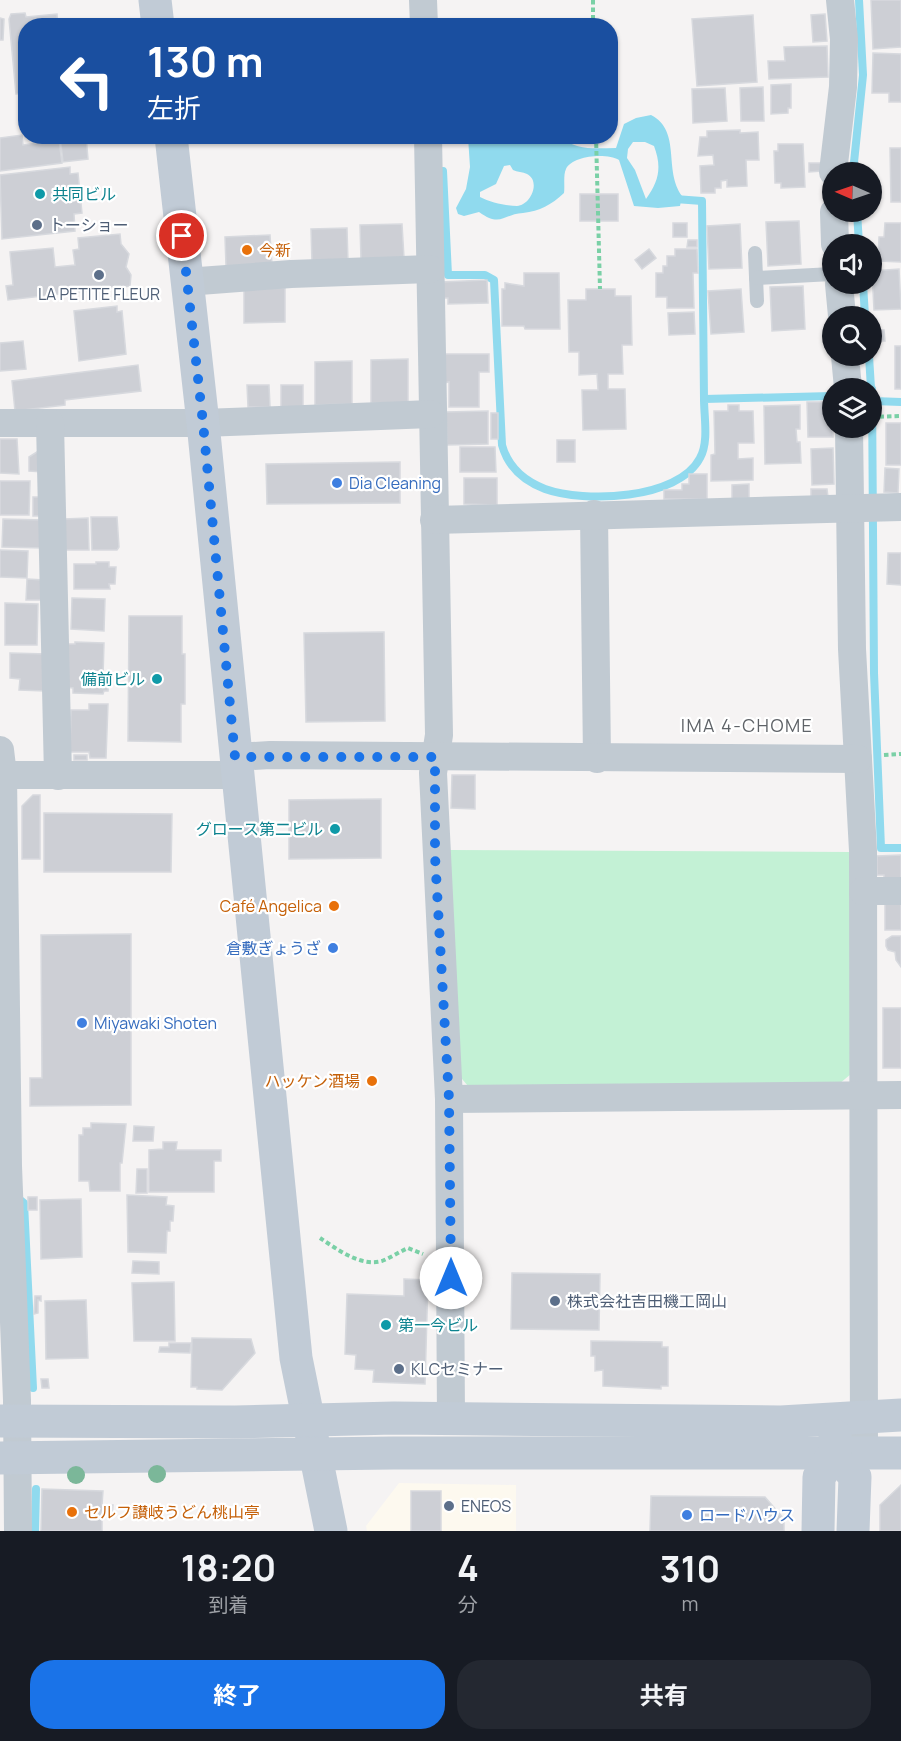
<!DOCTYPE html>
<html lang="ja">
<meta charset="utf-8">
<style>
body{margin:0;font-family:Manrope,"Noto Sans JP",sans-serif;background:#242831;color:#f1f3f6;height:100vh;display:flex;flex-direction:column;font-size:22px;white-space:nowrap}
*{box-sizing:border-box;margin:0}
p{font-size:20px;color:#9ea1a6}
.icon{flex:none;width:33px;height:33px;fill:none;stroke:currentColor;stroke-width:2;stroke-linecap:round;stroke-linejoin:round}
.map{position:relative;height:1531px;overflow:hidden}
.side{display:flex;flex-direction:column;background:#171b24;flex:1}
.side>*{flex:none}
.banner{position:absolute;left:18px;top:18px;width:600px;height:126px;border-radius:24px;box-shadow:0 2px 4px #0004;background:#1a4fa0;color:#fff;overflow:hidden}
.needle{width:39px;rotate:272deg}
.buttons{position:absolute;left:822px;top:162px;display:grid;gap:12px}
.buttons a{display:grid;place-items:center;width:60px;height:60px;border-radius:50%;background:#171b24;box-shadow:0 2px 4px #0004;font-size:30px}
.pin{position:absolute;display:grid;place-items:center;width:51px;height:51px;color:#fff;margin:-26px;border:3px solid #fff;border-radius:50%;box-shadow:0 2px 6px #0007}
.me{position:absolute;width:66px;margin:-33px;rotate:0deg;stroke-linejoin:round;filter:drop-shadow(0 0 4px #0008)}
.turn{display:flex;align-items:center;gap:21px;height:126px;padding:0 30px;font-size:27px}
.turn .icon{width:78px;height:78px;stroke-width:2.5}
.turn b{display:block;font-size:42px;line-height:51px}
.eta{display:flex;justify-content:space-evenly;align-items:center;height:102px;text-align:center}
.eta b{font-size:36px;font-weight:700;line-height:42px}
.cta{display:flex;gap:12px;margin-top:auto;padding:12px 30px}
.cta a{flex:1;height:69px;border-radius:24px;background:#1a73e8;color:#fff;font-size:24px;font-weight:700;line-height:69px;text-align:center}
.cta a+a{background:#242831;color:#f1f3f6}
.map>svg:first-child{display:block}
.commercial{fill:#fdf9ef}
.green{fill:#c3f1d5}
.water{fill:#90daee;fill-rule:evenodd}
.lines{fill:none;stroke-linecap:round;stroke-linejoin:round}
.stream{stroke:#90daee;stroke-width:8}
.building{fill:#cdcfd5;stroke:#d7d9de;stroke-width:1.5}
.path{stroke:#7ad0a6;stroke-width:4;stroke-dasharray:4.5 3;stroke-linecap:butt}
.lane{stroke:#c1cad2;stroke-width:14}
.street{stroke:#c1cad2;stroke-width:28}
.secondary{stroke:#c1cbd6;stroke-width:33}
.tree{fill:#7bb799}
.route{stroke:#1a73e8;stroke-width:10;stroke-dasharray:0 18}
.culture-dot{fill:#0f9aa8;stroke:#fff;stroke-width:2}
.service-dot{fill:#5c6f8a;stroke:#fff;stroke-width:2}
.food-dot{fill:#e8710a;stroke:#fff;stroke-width:2}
.shop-dot{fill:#3f7fe0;stroke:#fff;stroke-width:2}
.labels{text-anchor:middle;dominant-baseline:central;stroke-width:4.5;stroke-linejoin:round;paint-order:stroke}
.culture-label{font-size:16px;fill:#0d838f;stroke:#fff;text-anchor:start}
.service-label{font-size:16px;fill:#4e5e75;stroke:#fff;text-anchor:start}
.food-label{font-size:16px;fill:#c56008;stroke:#fff;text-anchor:start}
.shop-label{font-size:16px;fill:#366cbe;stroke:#fff;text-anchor:start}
.neighbourhood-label{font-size:18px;letter-spacing:1.5px;fill:#5f6368;stroke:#fff}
</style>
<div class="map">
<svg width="901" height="1531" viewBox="0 0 901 1531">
<rect width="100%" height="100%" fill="#f5f3f3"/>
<polygon class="commercial" points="399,1483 516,1485 516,1531 367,1531 366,1526"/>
<polygon class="green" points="449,850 850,852 851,1074 839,1084 468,1086 457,1073"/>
<path class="water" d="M651 115C682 131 663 170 682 196L680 206 658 208 634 206 619 160C607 153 573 155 566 169 563 175 565 186 564 193 551 205 540 211 523 213 503 214 501 228 479 212L464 216 458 214 456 208 466 189 470 167 468 137H561C576 151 595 148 616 148L624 124 636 118ZM633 142H645L654 146C662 167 659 181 646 199L635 170 627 158 628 149ZM510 165 513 170C517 172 523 172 527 174 541 181 531 205 517 206 505 206 490 202 480 197V192L496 184 504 166Z"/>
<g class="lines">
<g class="stream">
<path d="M443 171 448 275H485L494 280 502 445C508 467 524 481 545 489 584 503 678 500 700 458 709 442 704 417 704 399L832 396"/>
<polyline points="853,172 863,75 859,0"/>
<polyline points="675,199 702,201 704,399"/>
<polyline points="857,212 859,244"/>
<polyline points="863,284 865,316"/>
<polyline points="869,356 871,388"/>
<polyline points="872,389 874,673 881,848 901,848"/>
<polyline points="873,401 901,402"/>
<polyline points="18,1198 24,1203 33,1388"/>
<polyline points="35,1531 36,1489"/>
</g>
</g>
<g class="building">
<polygon points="871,0 901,0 901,47 873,49"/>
<polygon points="25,13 26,17 57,14 58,26 26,26 26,93 16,94 9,19 11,14"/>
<polygon points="825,14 827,41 813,42 811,15"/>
<polygon points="753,15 757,82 697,86 692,19"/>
<polygon points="0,18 4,19 3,40 0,40"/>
<polygon points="827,46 828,77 769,79 768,61 785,61 784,47"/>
<polygon points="873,53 901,54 901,102 889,102 889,93 872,93"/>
<polygon points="791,84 791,108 788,108 788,113 771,114 771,85"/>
<polygon points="763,87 764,121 741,121 740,88"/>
<polygon points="725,88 727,121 693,123 692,89"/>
<polygon points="740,130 740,133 758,132 759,160 746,160 747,186 727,187 727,180 721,181 721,188 715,188 715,193 701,193 700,166 714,165 713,155 698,156 700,137 707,137 707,131"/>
<polygon points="22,135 23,145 59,140 62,163 0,171 0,138"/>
<polygon points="60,136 86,136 88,159 63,162"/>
<polygon points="778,144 803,144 805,187 781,188 781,183 775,183 774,151 778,151"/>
<polygon points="890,148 901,148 901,202 891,202"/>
<polygon points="809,163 821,163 822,171 809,172"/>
<polygon points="70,167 70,174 78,173 82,213 74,214 75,231 2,239 0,175"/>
<rect x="580" y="194" width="38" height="27"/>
<polygon points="799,221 801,264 768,266 766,222"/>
<rect x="673" y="223" width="14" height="14"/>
<polygon points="885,223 901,223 901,262 878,261 879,237 884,237"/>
<polygon points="402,224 404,258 361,260 360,225"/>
<polygon points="740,224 742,268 709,269 707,226"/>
<polygon points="347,228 348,262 312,263 311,229"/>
<polygon points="120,234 121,244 129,254 126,267 131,275 130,286 8,300 6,286 13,285 10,252 53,248 55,267 75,265 73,250 79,249 78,238"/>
<polygon points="270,235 272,265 226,266 225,237"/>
<polygon points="688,240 697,240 697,247 687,247"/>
<polygon points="649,249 656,258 642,269 635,260"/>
<polygon points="675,249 697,249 698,273 693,273 694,308 667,308 667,297 656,297 656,273 663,273 663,266 667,266 667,256 675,256"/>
<polygon points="899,269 901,309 874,310 872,271"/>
<polygon points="524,273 559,273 560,329 525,329 524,326 502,326 502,289 505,289 505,283 524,286"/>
<polygon points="487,280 488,303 448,304 448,298 442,298 441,282"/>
<polygon points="803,286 805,329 772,331 770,287"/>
<polygon points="244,288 285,288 285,322 244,323"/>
<polygon points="586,289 615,289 615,296 631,296 632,345 622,345 623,374 608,374 608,389 625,389 626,429 583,430 582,390 598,390 597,374 579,375 579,352 569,352 568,300 586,300"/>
<polygon points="741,289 744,332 711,334 708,291"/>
<polygon points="117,306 117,312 122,311 126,354 79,361 74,311"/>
<polygon points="694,312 695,334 669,335 668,313"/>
<polygon points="876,330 884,330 885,341 877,341"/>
<polygon points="23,341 26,369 0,371 0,343"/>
<rect x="895" y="346" width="6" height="43"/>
<polygon points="443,354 489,354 489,372 479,372 479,407 449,407 449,382 443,383"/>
<polygon points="408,359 408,403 371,403 371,360"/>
<polygon points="352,361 352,404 315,405 315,362"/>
<polygon points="138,365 141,391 65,400 65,405 15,411 12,381"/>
<polygon points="247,385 269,385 270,407 248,407"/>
<rect x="281" y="385" width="22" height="22"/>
<polygon points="807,402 832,402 833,437 808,437"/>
<polygon points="728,405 739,405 739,411 753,411 754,443 738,443 738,459 753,458 753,480 711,481 711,455 715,454 714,411 728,411"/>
<polygon points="800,405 800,429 796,429 797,442 800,442 801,463 765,464 764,406"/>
<polygon points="488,411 488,444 447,445 446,412"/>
<rect x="491" y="413" width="7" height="26"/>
<rect x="886" y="423" width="15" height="42"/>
<polygon points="0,439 17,439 19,474 0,473"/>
<rect x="557" y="440" width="18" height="22"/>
<polygon points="460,447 495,447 496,472 460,472"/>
<polygon points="43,448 43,472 29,471 29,457"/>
<polygon points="833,448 834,484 812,485 811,449"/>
<polygon points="400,462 400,503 267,504 266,464"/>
<polygon points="885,468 899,469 898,493 884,492"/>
<polygon points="689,474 707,474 707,499 664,499 664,490 682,490 682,484 689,484"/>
<polygon points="464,478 497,478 497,505 464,504"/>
<polygon points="0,481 30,481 29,515 0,515"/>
<polygon points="749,484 749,498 732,499 732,485"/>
<polygon points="811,489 827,489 828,497 811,497"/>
<rect x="33" y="497" width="11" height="19"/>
<polygon points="91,517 117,517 119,547 117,550 92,550"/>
<polygon points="88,518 89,550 64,550 64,519"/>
<polygon points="3,519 44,520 43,548 2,547"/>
<polygon points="0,550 28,551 27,578 0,577"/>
<polygon points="888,553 901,553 901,585 887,584"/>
<polygon points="96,562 109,562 109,567 116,567 115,584 109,584 110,589 74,589 74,564 96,564"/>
<polygon points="27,579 44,580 43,600 26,600"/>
<polygon points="72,598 105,599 104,631 71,629"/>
<polygon points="5,603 38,604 37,645 5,645"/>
<polygon points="129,616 182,616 182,654 185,654 185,704 181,704 181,742 128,741"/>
<polygon points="384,632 385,721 306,722 304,633"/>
<polygon points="75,642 104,643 103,677 109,677 108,691 104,691 103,694 73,693 73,688 66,687 67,644 75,644"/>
<polygon points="10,653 47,654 45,691 19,690 20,679 10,678"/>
<polygon points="89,704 108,704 106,758 90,758 89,752 70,752 71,710 89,710"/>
<rect x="74" y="755" width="13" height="5"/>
<polygon points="452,775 475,775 475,809 451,808"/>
<polygon points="33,795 40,795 40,859 22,859 22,806"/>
<polygon points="381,799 381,858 289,859 289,800"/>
<polygon points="44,813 172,814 171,872 44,872"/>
<polygon points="901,855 901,880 884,881 884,875 877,875 877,856"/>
<rect x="885" y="903" width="16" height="27"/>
<polygon points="131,934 131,1105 30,1106 30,1078 42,1078 41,935"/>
<polygon points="892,936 901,936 901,967 896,960 895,952 888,950 886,946 886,940"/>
<rect x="883" y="1008" width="18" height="60"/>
<polygon points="91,1123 126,1124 122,1163 120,1163 120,1191 90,1191 89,1181 79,1181 79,1135 83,1135 83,1128 91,1128"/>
<polygon points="134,1126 154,1127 153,1141 133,1141"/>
<polygon points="163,1142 177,1142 176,1150 221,1150 221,1161 214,1161 214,1192 149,1192 149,1150 163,1149"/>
<polygon points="137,1169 147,1169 147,1193 136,1193"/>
<polygon points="127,1195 167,1197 166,1205 174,1206 173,1221 170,1221 170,1231 167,1231 166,1253 128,1252"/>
<rect x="28" y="1197" width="9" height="13"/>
<polygon points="81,1199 82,1257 41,1259 40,1200"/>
<polygon points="133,1261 159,1262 159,1274 132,1273"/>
<polygon points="512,1273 600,1274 599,1330 511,1329"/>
<polygon points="404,1279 428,1280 425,1384 373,1382 374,1370 355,1369 356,1355 345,1354 347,1294 404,1296"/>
<polygon points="174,1282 175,1341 134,1341 132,1283"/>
<polygon points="35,1296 41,1296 41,1301 38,1300 38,1313 34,1314"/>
<polygon points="86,1300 88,1358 46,1359 45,1301"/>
<polygon points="192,1338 251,1339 255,1353 222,1390 197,1389 197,1387 191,1387"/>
<polygon points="591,1341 662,1342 662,1347 668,1347 668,1386 661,1386 661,1389 603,1386 603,1370 595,1371 595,1356 591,1356"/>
<polygon points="169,1343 191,1343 190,1353 159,1352 160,1347 169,1347"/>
<polygon points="41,1379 48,1379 49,1388 42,1388"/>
<polygon points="901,1485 901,1531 880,1531 880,1505"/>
<polygon points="42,1489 103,1491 102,1505 113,1505 112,1517 102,1517 102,1531 41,1531"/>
<rect x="411" y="1491" width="30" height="40"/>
<polygon points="651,1496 765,1497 784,1519 784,1531 650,1531"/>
</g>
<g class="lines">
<g class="path">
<polyline points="593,0 593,26"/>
<polyline points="596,136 600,289"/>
<polyline points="872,417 901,416"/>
<polyline points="884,755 901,754"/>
<path d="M320 1238C337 1249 360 1267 382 1261 390 1258 399 1252 408 1248L423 1254"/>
</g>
<g class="lane">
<polyline points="755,253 757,301"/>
<polyline points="756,278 832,274"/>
</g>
<g class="street">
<polyline points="423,0 424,26"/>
<polyline points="428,136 439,735 433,773 449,1099 451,1418"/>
<polyline points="833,172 843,87 844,39 840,0"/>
<polyline points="834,212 835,244"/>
<polyline points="186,282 291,274 430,269"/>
<polyline points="839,284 842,316"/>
<polyline points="845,356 848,388"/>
<polyline points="0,423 203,423 431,414"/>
<polyline points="50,423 58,776"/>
<polyline points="849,428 852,649 863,851 864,1453"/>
<polyline points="594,514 597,759"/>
<polyline points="434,520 901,507"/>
<polyline points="0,750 3,775 8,1166 17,1400 18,1531"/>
<polyline points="235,757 270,755 858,759"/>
<polyline points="0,775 237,775"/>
<polyline points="863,891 901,891"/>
<polyline points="449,1099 901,1095"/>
</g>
<g class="secondary">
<polyline points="155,0 158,26"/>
<polyline points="171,136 203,423 296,1358 331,1531"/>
<polyline points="0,1421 235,1422 394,1418 781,1422 901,1415"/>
<polyline points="835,1452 855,1477 853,1531"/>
<polyline points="0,1458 393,1453 901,1453"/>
<polyline points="818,1531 819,1477 835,1452 835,1436"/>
</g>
</g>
<g class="tree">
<circle cx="157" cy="1474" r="9"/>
<circle cx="76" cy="1475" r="9"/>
</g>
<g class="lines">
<polyline class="route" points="182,236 203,423 235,757 435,757 435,856 449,1099 451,1278"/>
</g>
<g class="culture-dot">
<circle cx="40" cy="194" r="6"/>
<circle cx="157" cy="679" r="6"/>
<circle cx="335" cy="829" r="6"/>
<circle cx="386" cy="1325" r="6"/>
</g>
<g class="service-dot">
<circle cx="37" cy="225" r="6"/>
<circle cx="99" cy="275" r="6"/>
<circle cx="555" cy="1301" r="6"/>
<circle cx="399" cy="1369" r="6"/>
<circle cx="449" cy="1506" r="6"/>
</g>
<g class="food-dot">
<circle cx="247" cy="250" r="6"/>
<circle cx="334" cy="906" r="6"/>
<circle cx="372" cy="1081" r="6"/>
<circle cx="72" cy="1512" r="6"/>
</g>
<g class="shop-dot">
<circle cx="337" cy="483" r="6"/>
<circle cx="333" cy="948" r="6"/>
<circle cx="82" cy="1023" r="6"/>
<circle cx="687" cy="1515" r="6"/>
</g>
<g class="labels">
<g class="culture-label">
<text x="52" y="194">共同ビル</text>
<text x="145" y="679" text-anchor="end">備前ビル</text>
<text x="323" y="829" text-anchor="end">グロース第二ビル</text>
<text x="398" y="1325">第一今ビル</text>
</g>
<g class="service-label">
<text x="49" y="225">トーショー</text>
<text x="99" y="294" text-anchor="middle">LA PETITE FLEUR</text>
<text x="567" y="1301">株式会社吉田機工岡山</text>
<text x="411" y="1369">KLCセミナー</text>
<text x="461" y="1506">ENEOS</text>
</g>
<g class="food-label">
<text x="259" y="250">今新</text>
<text x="322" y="906" text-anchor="end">Café Angelica</text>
<text x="360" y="1081" text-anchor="end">ハッケン酒場</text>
<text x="84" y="1512">セルフ讃岐うどん桃山亭</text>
</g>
<g class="shop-label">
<text x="349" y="483">Dia Cleaning</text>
<text x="321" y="948" text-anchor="end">倉敷ぎょうざ</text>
<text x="94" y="1023">Miyawaki Shoten</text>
<text x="699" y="1515">ロードハウス</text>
</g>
<g class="neighbourhood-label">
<text x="747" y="725">IMA 4-CHOME</text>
</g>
</g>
</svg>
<div class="buttons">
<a><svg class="needle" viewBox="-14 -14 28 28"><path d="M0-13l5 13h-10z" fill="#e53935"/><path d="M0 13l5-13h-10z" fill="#9ea1a6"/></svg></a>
<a><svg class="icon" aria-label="sound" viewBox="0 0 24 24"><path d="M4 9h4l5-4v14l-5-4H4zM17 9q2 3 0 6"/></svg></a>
<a><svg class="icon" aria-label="search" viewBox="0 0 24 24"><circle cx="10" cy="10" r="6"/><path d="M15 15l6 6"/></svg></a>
<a><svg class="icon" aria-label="layers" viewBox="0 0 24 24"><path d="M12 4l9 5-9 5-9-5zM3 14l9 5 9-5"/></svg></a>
</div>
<div class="pin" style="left:182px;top:236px;background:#d93025"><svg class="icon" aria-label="arrive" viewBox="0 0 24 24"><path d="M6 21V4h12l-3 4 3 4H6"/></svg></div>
<svg class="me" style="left:451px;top:1278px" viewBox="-20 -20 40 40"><circle r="19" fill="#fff"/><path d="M0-13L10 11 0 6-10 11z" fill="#1a73e8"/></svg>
<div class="banner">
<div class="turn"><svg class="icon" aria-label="left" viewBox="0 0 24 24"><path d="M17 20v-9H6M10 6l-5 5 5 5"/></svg><div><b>130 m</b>左折</div></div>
</div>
</div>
<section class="side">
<div class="eta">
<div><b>18:20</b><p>到着</p></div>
<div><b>4</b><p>分</p></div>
<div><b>310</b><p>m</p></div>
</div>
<div class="cta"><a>終了</a><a>共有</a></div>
</section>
